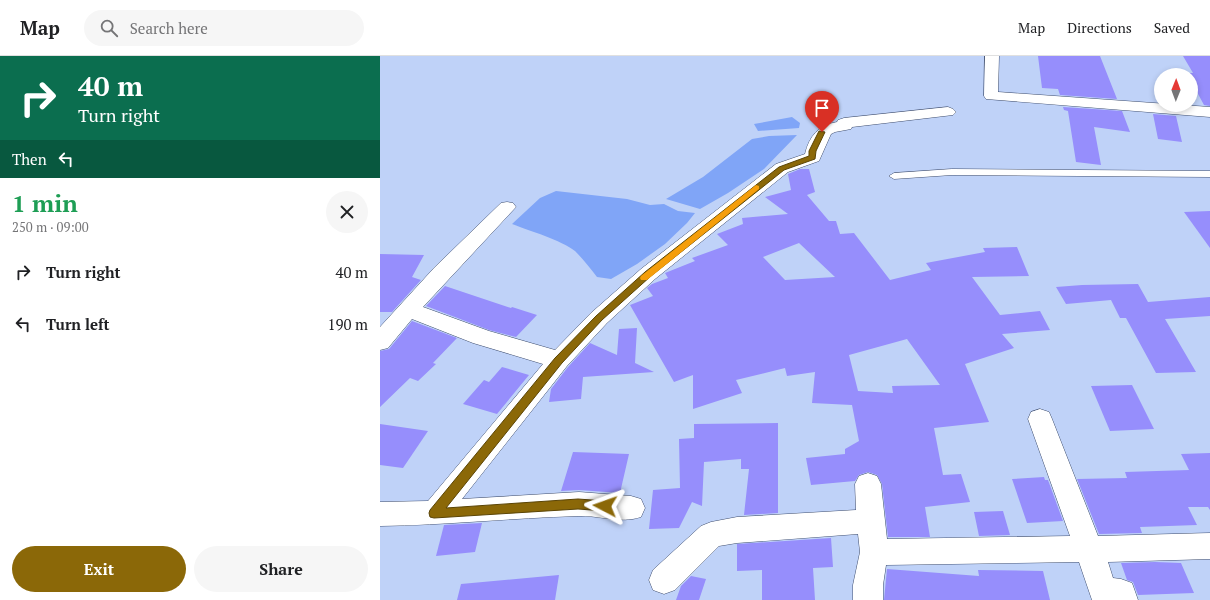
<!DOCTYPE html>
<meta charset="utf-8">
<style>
body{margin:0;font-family:"PT Serif",serif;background:#f6f6f6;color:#202124;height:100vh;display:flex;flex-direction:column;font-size:15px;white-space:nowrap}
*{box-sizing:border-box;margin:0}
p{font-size:13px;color:#757577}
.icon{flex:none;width:22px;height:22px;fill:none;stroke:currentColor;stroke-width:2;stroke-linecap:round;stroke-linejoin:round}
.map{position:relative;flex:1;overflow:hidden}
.sheet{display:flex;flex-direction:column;background:#fff;width:380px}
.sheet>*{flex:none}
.banner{background:#0b6e4f;color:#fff;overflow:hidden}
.needle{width:26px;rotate:1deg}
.fabs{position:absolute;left:774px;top:12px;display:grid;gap:8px}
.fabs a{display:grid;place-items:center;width:44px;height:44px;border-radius:50%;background:#fff;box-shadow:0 2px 6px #0003;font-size:20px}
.pin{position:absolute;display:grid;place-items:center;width:34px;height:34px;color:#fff;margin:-41px -17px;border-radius:50% 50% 50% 0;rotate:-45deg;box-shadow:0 0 4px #0007}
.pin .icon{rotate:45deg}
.me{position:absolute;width:44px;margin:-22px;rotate:274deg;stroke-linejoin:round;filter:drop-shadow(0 0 3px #0008)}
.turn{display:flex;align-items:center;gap:14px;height:84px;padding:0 12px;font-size:18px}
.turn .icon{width:52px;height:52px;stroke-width:2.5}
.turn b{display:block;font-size:28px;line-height:34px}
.then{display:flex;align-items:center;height:38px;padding:0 12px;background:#0003;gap:8px;font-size:15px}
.round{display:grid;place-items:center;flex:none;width:42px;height:42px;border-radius:21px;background:#f6f6f6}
.overview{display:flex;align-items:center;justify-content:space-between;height:68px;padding:0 12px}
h1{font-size:24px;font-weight:800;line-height:30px;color:#1e9e55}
.button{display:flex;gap:8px;margin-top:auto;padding:8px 12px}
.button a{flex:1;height:46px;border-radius:24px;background:#8b6808;color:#fff;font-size:16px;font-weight:800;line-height:46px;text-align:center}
.button a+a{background:#f6f6f6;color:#202124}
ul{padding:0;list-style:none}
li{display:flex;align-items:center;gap:12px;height:52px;padding:0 12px}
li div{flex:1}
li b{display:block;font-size:15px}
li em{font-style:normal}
header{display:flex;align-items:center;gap:24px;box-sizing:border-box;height:56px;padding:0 20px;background:#fff;border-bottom:1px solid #e0e0e0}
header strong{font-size:19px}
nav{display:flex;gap:22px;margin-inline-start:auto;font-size:14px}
.search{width:280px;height:36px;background:#f6f6f6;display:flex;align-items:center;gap:10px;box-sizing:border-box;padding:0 14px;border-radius:22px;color:#757577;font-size:15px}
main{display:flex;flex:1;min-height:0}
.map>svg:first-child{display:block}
.water{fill:#80a5f7}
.building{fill:#968efc;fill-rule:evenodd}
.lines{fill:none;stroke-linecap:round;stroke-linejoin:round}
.lane-casing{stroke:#3f4e6e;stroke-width:1}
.street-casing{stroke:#3f4e6e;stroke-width:1}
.lane{fill:#fff;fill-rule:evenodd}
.street{fill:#fff;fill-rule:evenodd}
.route{fill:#8b6808;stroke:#5a4405}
.slow{fill:#f59e0b}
</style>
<header>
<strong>Map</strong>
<div class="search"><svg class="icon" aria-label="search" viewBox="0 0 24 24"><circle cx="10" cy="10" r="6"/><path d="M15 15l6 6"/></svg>Search here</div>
<nav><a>Map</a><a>Directions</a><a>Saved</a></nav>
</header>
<main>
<section class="sheet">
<div class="banner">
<div class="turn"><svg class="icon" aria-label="right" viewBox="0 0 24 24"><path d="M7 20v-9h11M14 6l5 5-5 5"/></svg><div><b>40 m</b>Turn right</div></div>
<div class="then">Then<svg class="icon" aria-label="left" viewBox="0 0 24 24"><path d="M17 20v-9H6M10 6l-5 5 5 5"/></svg></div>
</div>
<div class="overview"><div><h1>1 min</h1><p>250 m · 09:00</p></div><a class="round"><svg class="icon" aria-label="close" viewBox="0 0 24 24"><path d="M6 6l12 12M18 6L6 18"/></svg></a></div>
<ul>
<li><svg class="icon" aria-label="right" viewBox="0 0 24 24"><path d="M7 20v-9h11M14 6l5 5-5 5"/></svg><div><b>Turn right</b></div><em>40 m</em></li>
<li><svg class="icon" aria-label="left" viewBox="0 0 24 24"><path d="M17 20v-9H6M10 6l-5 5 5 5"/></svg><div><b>Turn left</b></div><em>190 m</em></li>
</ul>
<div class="button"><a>Exit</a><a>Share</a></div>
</section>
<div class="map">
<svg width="830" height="544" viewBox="0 0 830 544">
<rect width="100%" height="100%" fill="#bfd2f8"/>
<g class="water">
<polygon points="412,61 420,67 419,72 378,75 374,68"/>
<polygon points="417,79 384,113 348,137 320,153 286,143 323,121 372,83 389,80"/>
<path d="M176 135 247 143 270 149 284 148 298 155 315 157 307 167 285 188 257 208 231 223 217 221C210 212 203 203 195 195 181 184 150 175 132 168L160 142Z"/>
</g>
<g class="building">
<polygon points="658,0 720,0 737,43 680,39 678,33 662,32"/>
<polygon points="803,0 830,0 830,50 824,49 811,25 811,19 808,19 807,17 813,17"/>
<polygon points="683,51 742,55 750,76 714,71 721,109 696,106 688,55 684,54"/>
<polygon points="773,58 796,60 802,86 778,83"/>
<path d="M420 113H429L435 136 427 139 449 165H456L460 178 474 177 510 224 551 214 546 207 605 196 603 192 637 191 649 220 592 221 620 259 660 255 670 274 622 278 634 292 585 308 609 366 554 372 563 419 581 418 590 446 545 451 550 481H508L502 428 497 419 488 416 479 419 475 425 431 429 426 402 465 398V393L479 385 472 349 432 347 435 316 407 320 405 312 356 324 362 337 313 353V319L294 326 250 249 273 240 267 232 272 228 288 222 285 217 315 205 312 202 348 189 337 178 363 168 362 162 408 158 385 141 411 134 408 118ZM419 187 455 221 405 224 383 201ZM527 283 560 329 512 330 513 337 478 335 469 299Z"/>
<polygon points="830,155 830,192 804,156"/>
<polygon points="0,198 44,199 32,221 41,224 12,256 0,256"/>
<polygon points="758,228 768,246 830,241 830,260 785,263 816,316 776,317 746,262 740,262 731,244 686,248 676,231 702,229"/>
<polygon points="65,230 131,252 132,251 157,259 136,281 109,274 46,250"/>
<polygon points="32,265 77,282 53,307 56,308 38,325 30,322 0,351 0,295 9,293"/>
<polygon points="257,272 255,307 274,316 203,321 201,343 169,346 171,333 188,311 210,287 237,299 239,273"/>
<polygon points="122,311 149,319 117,358 83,348 104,324 109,326"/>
<polygon points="752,329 774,373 730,375 711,330"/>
<polygon points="398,367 398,457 364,459 369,413 361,413 361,403 324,406 322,450 312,446 299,472 269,473 273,434 300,432 299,383 314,382 314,368"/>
<polygon points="0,368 48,375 23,412 0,409"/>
<polygon points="193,396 249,398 240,437 199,434 181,435"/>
<polygon points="830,397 830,454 828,451 808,451 817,469 760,471 762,477 719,478 697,423 747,422 745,416 809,414 801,398"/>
<polygon points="664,421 665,424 668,424 683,465 647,467 632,423"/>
<polygon points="623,455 630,479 599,480 594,456"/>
<polygon points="102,467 95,496 56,500 64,469"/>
<polygon points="451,482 453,511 433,512 435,544 382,544 382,514 357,515 357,488"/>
<polygon points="775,506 801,507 814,537 758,539 753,526 747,524 741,507"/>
<polygon points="507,513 599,520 598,514 663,515 670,544 504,544"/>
<polygon points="179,519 175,544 77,544 81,528"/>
<polygon points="311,520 326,523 319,544 296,544 301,530"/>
</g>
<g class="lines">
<defs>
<polygon id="lane" points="572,113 830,115 830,121 572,119 514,123 509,120 514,117"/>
<g id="street">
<polygon points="605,0 619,0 618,36 830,51 830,61 606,43 604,40"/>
<path d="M568 51 573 53 576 56 573 59 472 71 471 73 455 76 451 78 439 105 408 116 275 223 227 267 187 310 82 443 199 436 251 440 261 443 265 452 261 461C241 468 219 459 198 460 132 462 66 469 0 470V446L48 445 163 308 93 287 32 263 8 292 0 294V271L54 212 121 147 127 146 133 147 136 151 43 251 109 275 175 294 211 257 261 213 396 108 425 98C429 80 439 69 457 66L458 64 464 62Z"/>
<polygon points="660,353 669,356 672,363 718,480 830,477 830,503 728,506 733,522 741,523 752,527 758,544 712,544 699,506 506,509 503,529 503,544 473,544 473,529 480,496 478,478 357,487 339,490 295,534 284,538 273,534 269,524 273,514 321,470 331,466 357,461 476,454 475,428 479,420 488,417 497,420 501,428 507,483 690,480 648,363 651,356"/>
</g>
</defs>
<use href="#lane" class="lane-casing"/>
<use href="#street" class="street-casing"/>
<use href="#lane" class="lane"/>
<use href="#street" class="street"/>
</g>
<polygon class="route" points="439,75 445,76 436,95 435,103 404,114 271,220 222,264 182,307 66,452 198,443 225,445 229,446 230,450 229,453 225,455 198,453 54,462 50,461 49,457 50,454 175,302 216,260 265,216 399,111 429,100 429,95"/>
<polygon class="slow" points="376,129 379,130 379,133 267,224 261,224 260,222 261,220"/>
</svg>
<div class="fabs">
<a><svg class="needle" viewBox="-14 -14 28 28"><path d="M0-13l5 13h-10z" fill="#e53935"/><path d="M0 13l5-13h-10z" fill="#757577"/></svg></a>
</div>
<div class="pin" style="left:442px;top:76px;background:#d93025"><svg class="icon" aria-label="arrive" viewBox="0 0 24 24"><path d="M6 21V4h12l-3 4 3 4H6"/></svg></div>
<svg class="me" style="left:225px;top:450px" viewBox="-20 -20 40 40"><path d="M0-17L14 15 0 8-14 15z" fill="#8b6808" stroke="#fff" stroke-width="4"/></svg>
</div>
</main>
